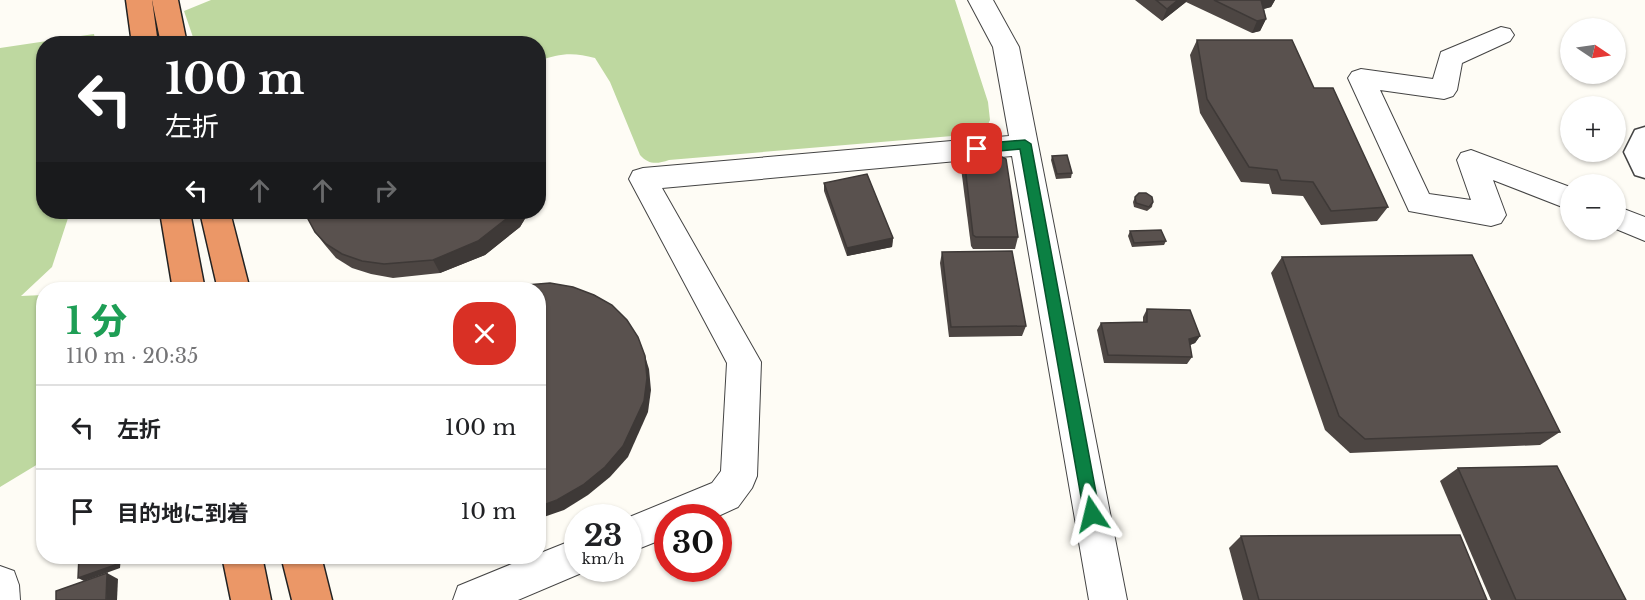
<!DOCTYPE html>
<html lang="ja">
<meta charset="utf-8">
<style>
body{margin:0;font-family:"Libre Baskerville","Noto Sans JP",serif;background:#f2f2f2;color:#202124;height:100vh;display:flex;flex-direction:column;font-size:22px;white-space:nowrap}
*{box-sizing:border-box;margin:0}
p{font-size:20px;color:#757577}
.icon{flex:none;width:33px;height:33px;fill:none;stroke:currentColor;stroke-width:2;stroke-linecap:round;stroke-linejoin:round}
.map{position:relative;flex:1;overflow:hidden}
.panel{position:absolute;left:36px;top:282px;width:510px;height:282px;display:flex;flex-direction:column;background:#fff;border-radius:24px;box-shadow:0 2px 4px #0004}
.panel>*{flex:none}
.top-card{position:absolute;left:36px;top:36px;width:510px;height:183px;border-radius:24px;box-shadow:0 2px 4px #0004;background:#202124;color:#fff;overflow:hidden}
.needle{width:39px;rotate:103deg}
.controls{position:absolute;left:1560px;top:18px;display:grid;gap:12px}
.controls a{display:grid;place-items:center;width:66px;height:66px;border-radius:50%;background:#fff;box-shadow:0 2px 4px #0004;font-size:30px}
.speed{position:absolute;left:564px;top:504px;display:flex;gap:12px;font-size:30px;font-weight:700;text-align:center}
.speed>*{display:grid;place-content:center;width:78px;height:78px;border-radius:50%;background:#fff;box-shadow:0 2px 4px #0004;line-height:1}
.speed small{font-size:15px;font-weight:400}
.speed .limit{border:9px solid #d22;background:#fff;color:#111}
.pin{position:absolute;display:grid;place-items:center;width:51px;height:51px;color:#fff;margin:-26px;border-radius:12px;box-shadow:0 3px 9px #0006}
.me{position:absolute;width:66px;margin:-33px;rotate:350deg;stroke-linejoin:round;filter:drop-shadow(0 0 4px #0008)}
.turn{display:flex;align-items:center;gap:21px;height:126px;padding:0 30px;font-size:27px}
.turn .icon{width:78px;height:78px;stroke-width:2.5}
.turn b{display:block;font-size:42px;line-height:51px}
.lanes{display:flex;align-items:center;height:57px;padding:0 30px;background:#0003;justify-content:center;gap:30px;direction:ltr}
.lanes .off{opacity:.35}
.round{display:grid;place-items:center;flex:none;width:63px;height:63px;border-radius:24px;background:#f2f2f2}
.head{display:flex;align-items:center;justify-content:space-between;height:102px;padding:0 30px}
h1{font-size:36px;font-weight:800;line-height:45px;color:#1e9e55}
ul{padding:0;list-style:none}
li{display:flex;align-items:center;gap:18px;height:84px;padding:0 30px;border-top:2px solid #e0e0e0}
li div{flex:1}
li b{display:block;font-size:22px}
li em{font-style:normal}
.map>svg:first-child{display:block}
.forest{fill:#bed8a0}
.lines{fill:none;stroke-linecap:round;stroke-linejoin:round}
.minor-casing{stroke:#444;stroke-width:2}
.tertiary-casing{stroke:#444;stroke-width:3}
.motorway-casing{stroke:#222;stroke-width:3}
.minor{fill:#fff;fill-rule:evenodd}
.tertiary{fill:#fff;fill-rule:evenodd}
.motorway{fill:#eb9767;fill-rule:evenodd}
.wall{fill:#4d4643}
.shaded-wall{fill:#3e3937}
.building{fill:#59514e;stroke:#3e3937;stroke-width:1.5}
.route{fill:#0b8043;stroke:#07532c;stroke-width:1.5}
</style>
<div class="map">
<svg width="1645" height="600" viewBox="0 0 1645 600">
<rect width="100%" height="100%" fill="#fefcf5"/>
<g class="forest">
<path d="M211 0H955L988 102 990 120 985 131 976 134 669 160C657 164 649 165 640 155L610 82 595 58C574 52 559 53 539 61L538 44 195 43 184 11Z"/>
<polygon points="94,34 95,39 92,43 44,44 44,212 70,212 52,267 21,296 43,295 43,461 0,487 0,48"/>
</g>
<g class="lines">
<defs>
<g id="minor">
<polygon points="968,0 993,0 1019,47 1127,600 1089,600 1012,156 662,188 761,362 757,476 752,488 738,507 714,518 668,518 668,537 628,553 627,518 712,483 721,471 727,363 629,179 633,171 643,168 1009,136 993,47"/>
<polygon points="1501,27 1510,29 1514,35 1510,41 1462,63 1457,90 1453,96 1444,99 1380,90 1429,194 1471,200 1457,160 1461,153 1471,150 1570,187 1570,210 1493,180 1506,215 1501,223 1491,226 1409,211 1348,78 1352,72 1361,69 1433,79 1441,52"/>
<polygon points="1616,206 1645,217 1645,241 1616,229"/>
<polygon points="578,538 578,568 591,569 518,600 453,600 458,586 531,556 538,556 538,554"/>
<polygon points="0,566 14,571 19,585 20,600 0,600"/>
</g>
<polygon id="tertiary" points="1645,127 1645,178 1635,175 1624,152 1635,130"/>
<g id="motorway">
<polygon points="126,0 152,0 158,44 132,44"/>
<polygon points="152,0 178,0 187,44 161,44"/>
<polygon points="160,212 190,212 205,290 173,290"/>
<polygon points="200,212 230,212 250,290 218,290"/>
<polygon points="222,556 262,556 271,600 231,600"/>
<polygon points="281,556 321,556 332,600 292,600"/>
</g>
</defs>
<use href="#minor" class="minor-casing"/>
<use href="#tertiary" class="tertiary-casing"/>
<use href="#motorway" class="motorway-casing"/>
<use href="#minor" class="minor"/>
<use href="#tertiary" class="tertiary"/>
<use href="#motorway" class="motorway"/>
</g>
<g class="wall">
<polygon points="1135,0 1275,0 1271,7 1264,9 1266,19 1260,31 1252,33 1186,2 1162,21"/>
<polygon points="1197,40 1314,88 1388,207 1377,221 1321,225 1303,196 1272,194 1269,184 1241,182 1200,113 1190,55"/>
<polygon points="1052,156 1072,173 1071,178 1056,179 1051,160"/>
<polygon points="964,157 1018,237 1015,249 973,249 971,246 961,168"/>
<polygon points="824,183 893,238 892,247 847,256 824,191"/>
<polygon points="1135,197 1153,202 1152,207 1147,211 1134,207 1133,202"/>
<polygon points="307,212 529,212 520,227 485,255 440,273 393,278 371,274 352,268 336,258 325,245 315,232"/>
<polygon points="1130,231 1166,241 1164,245 1132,247 1128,236"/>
<polygon points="942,252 1026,326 1022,336 949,337 940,263"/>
<polygon points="1282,257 1560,432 1540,445 1350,453 1325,430 1271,273"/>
<polygon points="1147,309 1200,336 1195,343 1190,345 1192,357 1187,364 1104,363 1097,330 1101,323 1143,322 1143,317"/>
<polygon points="1458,468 1626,600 1491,600 1440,481"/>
<polygon points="1241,536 1487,600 1243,600 1229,548"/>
</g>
<g class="shaded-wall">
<polygon points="1178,0 1187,0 1186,2 1162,21 1167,9"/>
<polygon points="1261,0 1275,0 1271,7 1255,11"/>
<polygon points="1266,19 1260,31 1252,33 1257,21"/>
<polygon points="538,153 542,163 540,194 538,196"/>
<polygon points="515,212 529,212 520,227 485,255 440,273 433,260"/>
<polygon points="893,238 892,247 847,256 847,248"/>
<polygon points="1200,336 1195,343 1185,347 1189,339"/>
<polygon points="645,356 649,369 651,390 648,412 628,457 610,477 588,495 564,510 538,519 538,507"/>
<polygon points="115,556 121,556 120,568 84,581 78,578"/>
<polygon points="107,573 118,579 117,600 106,600"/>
</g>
<g class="building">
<polygon points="1156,0 1178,0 1167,9"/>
<polygon points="1214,0 1261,0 1266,19 1257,21"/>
<polygon points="1197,40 1292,40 1314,88 1333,88 1388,207 1331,211 1313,182 1281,180 1277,170 1249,167 1207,99"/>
<polygon points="992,152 1006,159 1018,237 976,237 973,235 964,157"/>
<polygon points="1067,155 1072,173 1057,174 1052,156"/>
<polygon points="867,174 893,238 847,248 824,183"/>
<polygon points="1139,193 1146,193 1152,197 1153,202 1149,207 1136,203 1135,197"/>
<polygon points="307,212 515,212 478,241 433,260 384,264 362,261 342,254 326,244 315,232 307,217"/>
<polygon points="1161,230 1166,241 1134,243 1130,231"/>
<polygon points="1012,251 1026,326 951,327 942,252"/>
<polygon points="1472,255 1560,432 1365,439 1339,416 1282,257"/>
<polygon points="550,283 573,287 594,295 612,305 627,320 638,337 645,356 647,378 644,401 623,446 605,467 583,485 557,500 538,507 538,290 494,290 503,287"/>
<polygon points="1147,309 1190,310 1200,336 1189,339 1192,357 1108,355 1101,323 1147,322"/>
<polygon points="1557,466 1626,600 1516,600 1458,468"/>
<polygon points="1460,535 1487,600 1259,600 1241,536"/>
<polygon points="79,556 115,556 115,565 78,578"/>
<polygon points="107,573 106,600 56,600 56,591"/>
</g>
<polygon class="route" points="1025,140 1031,144 1100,514 1098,520 1092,522 1086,520 1084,514 1020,149 977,153 971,149 977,144"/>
</svg>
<div class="controls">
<a><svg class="needle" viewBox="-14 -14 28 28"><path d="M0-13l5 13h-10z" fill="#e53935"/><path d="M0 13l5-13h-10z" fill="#757577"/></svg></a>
<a>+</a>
<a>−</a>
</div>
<div class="speed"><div>23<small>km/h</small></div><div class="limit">30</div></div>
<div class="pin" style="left:977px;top:149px;background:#d93025"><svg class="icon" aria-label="arrive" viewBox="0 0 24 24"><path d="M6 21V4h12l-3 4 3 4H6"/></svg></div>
<svg class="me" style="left:1092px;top:514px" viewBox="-20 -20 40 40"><path d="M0-17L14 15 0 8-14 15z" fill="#0b8043" stroke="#fff" stroke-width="4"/></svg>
<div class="top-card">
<div class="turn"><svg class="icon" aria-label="left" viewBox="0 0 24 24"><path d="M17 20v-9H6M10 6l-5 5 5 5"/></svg><div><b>100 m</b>左折</div></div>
<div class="lanes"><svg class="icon" aria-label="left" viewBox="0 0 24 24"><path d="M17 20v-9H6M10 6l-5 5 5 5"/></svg><svg class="icon off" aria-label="ahead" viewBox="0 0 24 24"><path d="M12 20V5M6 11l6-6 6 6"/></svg><svg class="icon off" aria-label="ahead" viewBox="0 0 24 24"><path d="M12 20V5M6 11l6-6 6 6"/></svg><svg class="icon off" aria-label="right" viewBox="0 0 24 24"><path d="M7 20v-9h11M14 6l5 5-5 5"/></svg></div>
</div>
<section class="panel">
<div class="head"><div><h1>1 分</h1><p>110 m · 20:35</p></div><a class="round" style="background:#d93025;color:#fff"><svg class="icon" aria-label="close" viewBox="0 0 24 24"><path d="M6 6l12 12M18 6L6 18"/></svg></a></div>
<ul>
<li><svg class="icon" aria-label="left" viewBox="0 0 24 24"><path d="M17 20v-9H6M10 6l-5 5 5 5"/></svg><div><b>左折</b></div><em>100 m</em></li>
<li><svg class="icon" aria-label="arrive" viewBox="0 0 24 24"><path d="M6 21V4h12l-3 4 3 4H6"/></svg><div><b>目的地に到着</b></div><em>10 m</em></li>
</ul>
</section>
</div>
